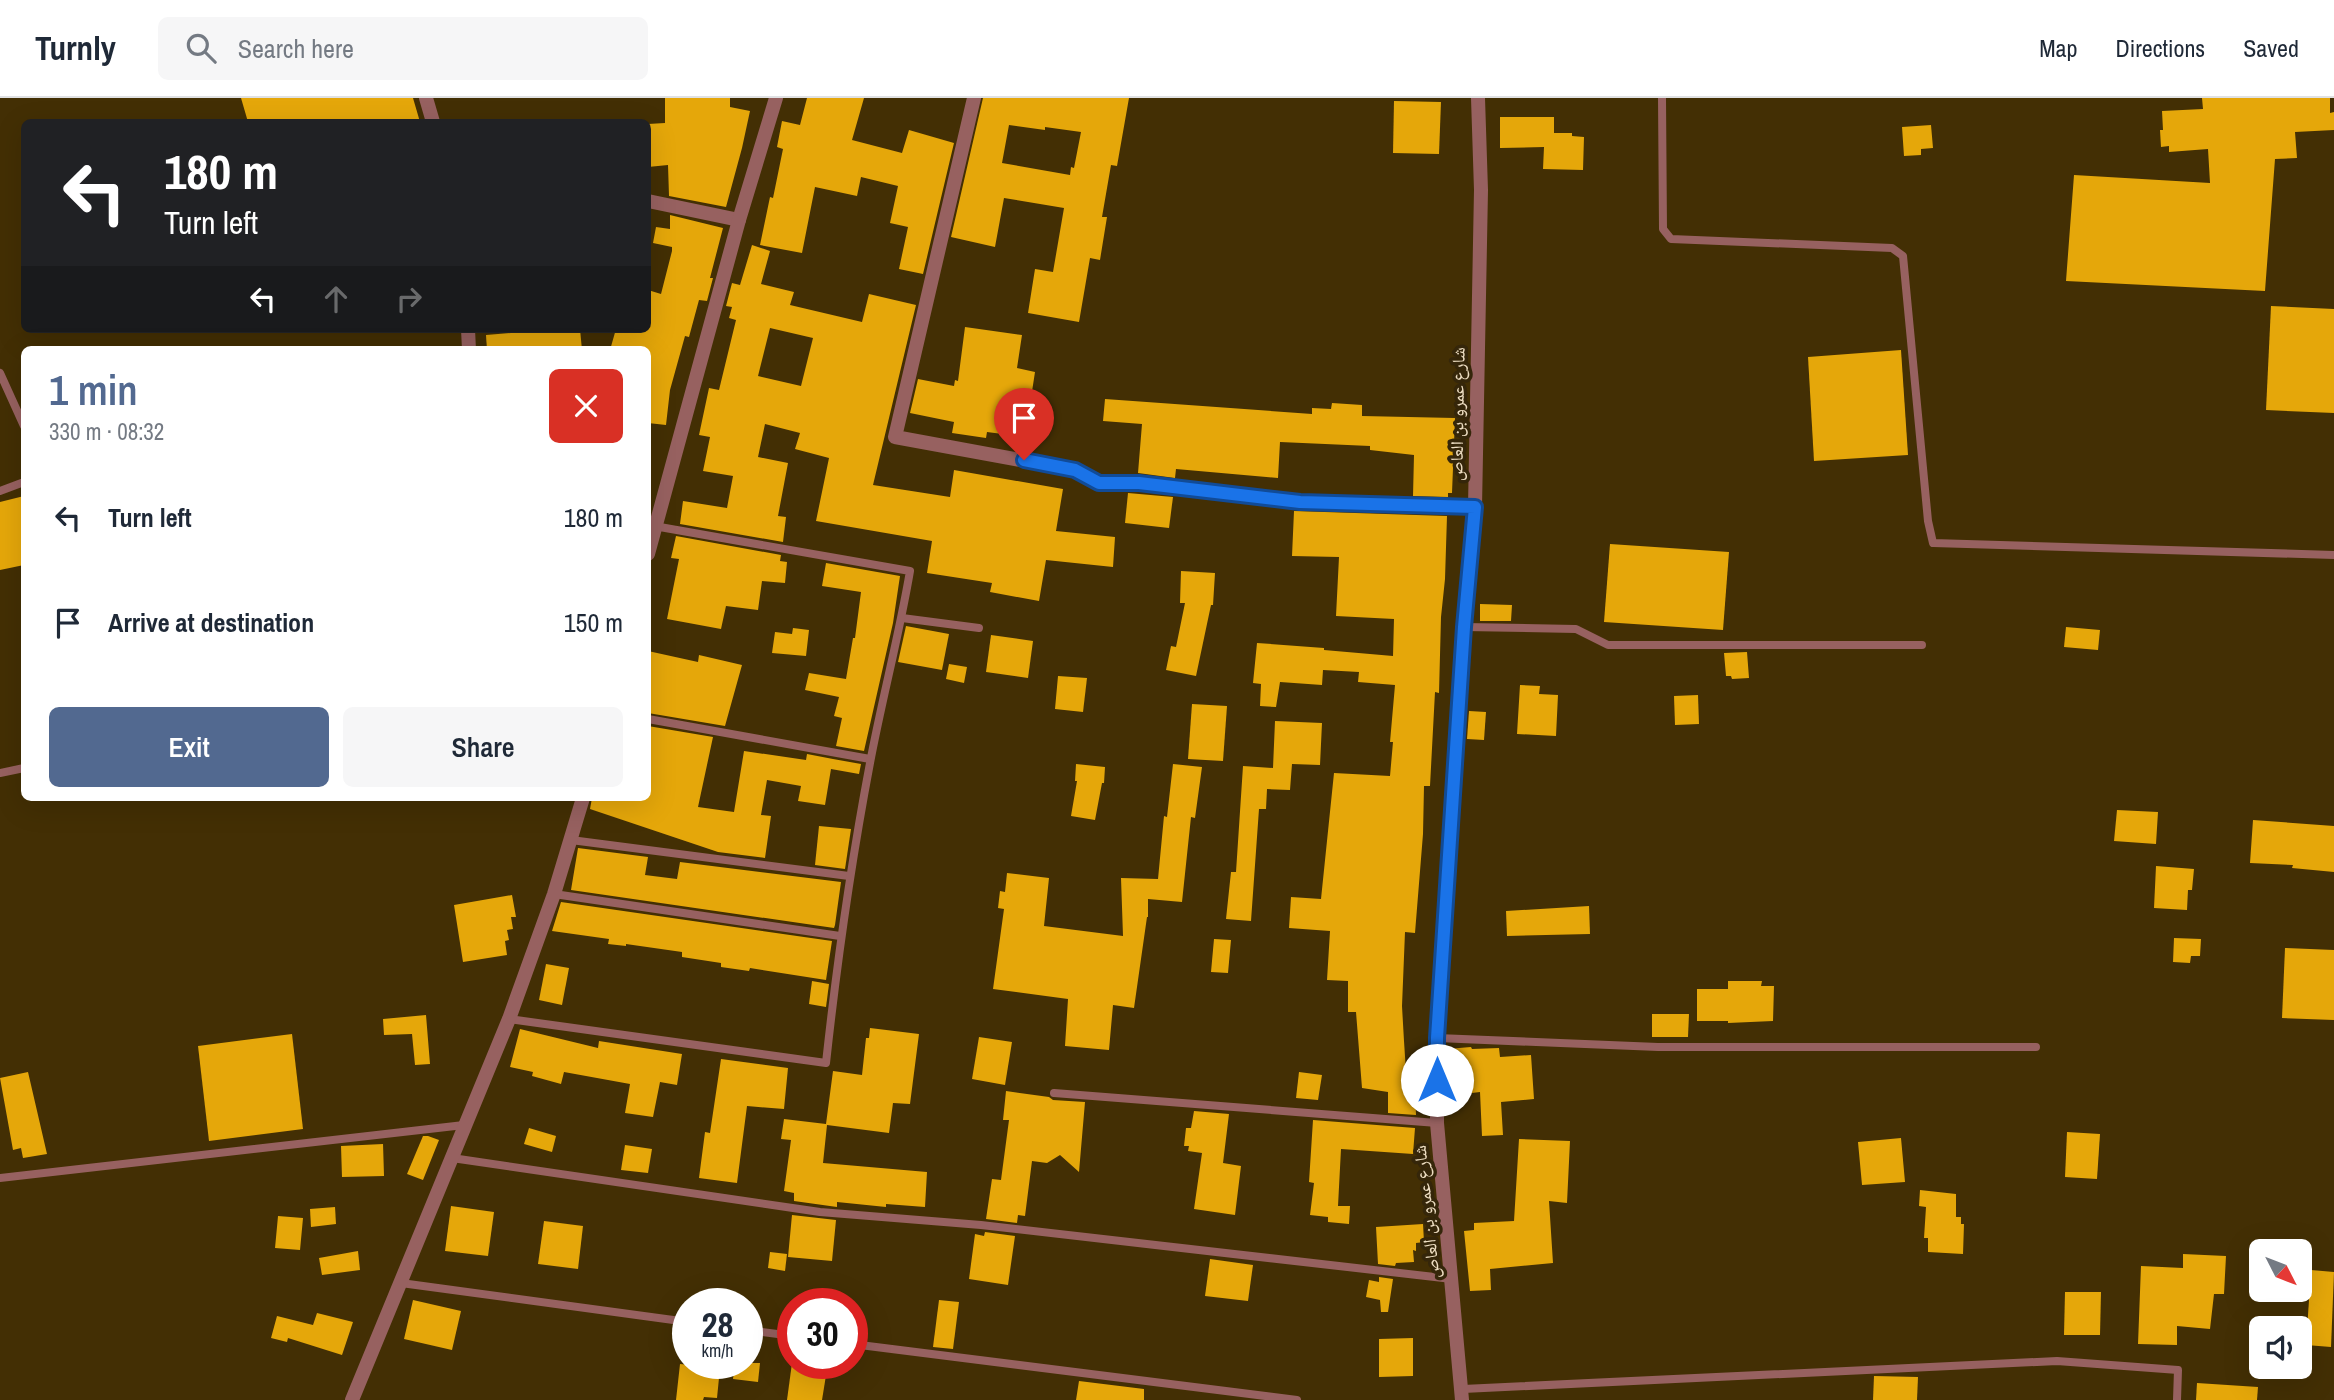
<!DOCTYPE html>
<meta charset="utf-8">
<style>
body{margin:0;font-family:"Archivo Narrow","Noto Naskh Arabic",sans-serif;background:#f6f6f7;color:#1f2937;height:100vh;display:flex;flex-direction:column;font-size:26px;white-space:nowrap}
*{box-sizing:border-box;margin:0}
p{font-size:23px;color:#747a83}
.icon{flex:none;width:38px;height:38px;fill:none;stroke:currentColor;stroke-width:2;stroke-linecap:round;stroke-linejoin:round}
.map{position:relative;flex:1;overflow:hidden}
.drawer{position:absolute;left:21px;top:248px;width:630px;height:455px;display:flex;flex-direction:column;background:#fff;border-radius:10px;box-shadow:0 7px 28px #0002}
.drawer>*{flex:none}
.top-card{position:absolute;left:21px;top:21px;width:630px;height:214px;border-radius:10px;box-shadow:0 7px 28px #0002;background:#202124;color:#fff;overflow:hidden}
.needle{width:46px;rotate:132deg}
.controls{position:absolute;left:2249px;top:1141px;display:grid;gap:14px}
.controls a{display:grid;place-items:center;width:63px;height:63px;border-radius:10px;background:#fff;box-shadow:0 7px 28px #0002;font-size:35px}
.speed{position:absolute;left:672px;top:1190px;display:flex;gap:14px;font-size:35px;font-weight:700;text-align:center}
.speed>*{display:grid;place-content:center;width:91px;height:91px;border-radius:50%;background:#fff;box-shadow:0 7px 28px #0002;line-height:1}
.speed small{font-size:18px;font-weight:400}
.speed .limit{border:10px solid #d22;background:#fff;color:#111}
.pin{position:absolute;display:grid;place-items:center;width:60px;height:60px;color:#fff;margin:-72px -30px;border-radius:50% 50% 50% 0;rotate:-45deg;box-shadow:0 0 7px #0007}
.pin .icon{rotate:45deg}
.me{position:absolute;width:77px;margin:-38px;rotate:0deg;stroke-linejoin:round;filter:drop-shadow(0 0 5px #0008)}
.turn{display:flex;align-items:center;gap:24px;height:147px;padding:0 28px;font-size:32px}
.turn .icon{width:91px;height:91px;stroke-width:2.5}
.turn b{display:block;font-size:49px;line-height:60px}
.lanes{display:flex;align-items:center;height:66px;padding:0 28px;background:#0003;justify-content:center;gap:35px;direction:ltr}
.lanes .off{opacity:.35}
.round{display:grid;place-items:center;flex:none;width:74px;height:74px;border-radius:10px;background:#f6f6f7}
.head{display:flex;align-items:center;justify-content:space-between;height:119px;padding:0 28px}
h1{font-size:42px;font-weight:600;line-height:52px;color:#526990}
.button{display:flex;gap:14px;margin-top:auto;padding:14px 28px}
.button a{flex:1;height:80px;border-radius:10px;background:#526990;color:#fff;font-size:28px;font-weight:600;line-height:80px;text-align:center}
.button a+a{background:#f6f6f7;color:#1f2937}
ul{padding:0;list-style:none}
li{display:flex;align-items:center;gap:21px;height:105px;padding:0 28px}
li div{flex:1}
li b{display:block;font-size:26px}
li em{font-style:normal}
header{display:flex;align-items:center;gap:42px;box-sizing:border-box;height:98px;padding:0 35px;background:#fff;border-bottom:2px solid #e0e1e3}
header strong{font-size:33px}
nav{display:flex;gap:38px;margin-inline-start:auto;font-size:24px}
.search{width:490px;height:63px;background:#f6f6f7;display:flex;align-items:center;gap:18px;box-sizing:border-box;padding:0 24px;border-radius:10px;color:#747a83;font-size:26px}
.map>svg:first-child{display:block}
.building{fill:#e5a70a;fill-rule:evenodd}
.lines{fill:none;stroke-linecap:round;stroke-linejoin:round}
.service{stroke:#976160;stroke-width:8}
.minor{stroke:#976160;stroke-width:14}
.tertiary{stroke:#976160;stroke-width:14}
.route-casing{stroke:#114b97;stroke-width:18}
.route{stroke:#1a73e8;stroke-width:12}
.labels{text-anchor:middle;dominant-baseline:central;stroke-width:7;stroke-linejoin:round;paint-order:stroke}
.street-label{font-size:18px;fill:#edddc2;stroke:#35260a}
</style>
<header>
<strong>Turnly</strong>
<div class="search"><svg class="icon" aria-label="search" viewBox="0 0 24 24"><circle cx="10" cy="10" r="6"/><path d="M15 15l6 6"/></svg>Search here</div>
<nav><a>Map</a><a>Directions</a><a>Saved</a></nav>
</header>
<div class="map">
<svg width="2334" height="1302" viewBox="0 0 2334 1302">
<rect width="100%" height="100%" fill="#432f04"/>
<g class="building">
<polygon points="241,0 413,0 420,24 248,24"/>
<polygon points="665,0 730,0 730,9 750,13 742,50 726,109 669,98 668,67 648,69 648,26 665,25"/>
<polygon points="807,0 864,0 852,42 902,55 909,32 954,45 923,176 899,171 908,129 890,125 898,88 861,79 857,98 815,89 802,155 760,147 770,99 773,100 783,51 777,49 782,23 800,27"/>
<path d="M983 0H1129L1117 68 1111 67 1102 119H1107L1100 162 1090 160 1079 224 1028 215 1035 171 1053 174 1064 110 1004 100 995 149 951 139ZM1009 27 1045 32V29L1081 34 1074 70 1071 69 1070 77 1002 65Z"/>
<polygon points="2202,0 2330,0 2330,15 2334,14 2334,32 2295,34 2297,60 2275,61 2265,193 2066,183 2074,77 2210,85 2208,51 2169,54 2169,48 2161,49 2160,32 2163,32 2162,13 2203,11"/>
<polygon points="1394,3 1441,4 1439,56 1393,55"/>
<polygon points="1500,19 1554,19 1554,35 1572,35 1572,38 1584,39 1583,72 1543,71 1544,49 1500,50"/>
<polygon points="1931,27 1933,50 1921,51 1921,57 1904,58 1902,29"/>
<polygon points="670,117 723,130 710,180 713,180 707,203 699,202 689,239 685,238 670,292 666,327 648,325 648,252 610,252 616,231 648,231 648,192 661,196 672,153 672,149 653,145 656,129 670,131"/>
<path d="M752 147 770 153 761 186 794 194 790 207 862 224 869 196 916 207 873 387 950 399 954 372 1063 391 1056 433 1115 439 1113 469 1046 462 1039 503 990 494 992 485 927 475 932 443 816 423 829 360 795 351 800 335 765 326 758 359 788 365 778 418 786 419 783 444 680 426 683 403 727 410 733 378 703 373 710 339 699 337 709 290 719 292 736 222 729 220 732 209 726 208 732 185 740 187ZM770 230 813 240 801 288 758 278Z"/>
<polygon points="2271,208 2334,211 2334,315 2266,312"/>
<polygon points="965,229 1022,237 1017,270 1035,274 1025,339 987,334 986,340 952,335 954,324 910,315 918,281 954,288 955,282 958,283"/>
<polygon points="559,231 580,231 582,252 487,252 486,237"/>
<polygon points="1901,252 1908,357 1814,363 1808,259"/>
<polygon points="1105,301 1312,316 1312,310 1331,311 1332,305 1362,307 1362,318 1455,320 1452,395 1448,395 1448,399 1413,398 1414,357 1370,352 1370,348 1280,344 1278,380 1176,371 1175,380 1138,375 1142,326 1103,323"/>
<polygon points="1128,395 1173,399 1169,430 1125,425"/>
<polygon points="24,398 24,467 0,472 0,404"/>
<polygon points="1294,413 1447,418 1445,481 1441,519 1439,595 1435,594 1430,688 1424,688 1423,736 1415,835 1405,834 1402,908 1404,943 1407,989 1415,989 1416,1017 1388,1015 1388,994 1362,990 1356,914 1348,914 1348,883 1327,882 1330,833 1289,830 1291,799 1321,801 1334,675 1390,678 1393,644 1390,644 1395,587 1358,584 1359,574 1323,572 1322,587 1280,584 1276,609 1260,608 1261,586 1253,585 1257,545 1324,550 1324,552 1393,558 1394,521 1336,518 1339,459 1292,458"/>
<polygon points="676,438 781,457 780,463 787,464 785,485 762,483 758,512 726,508 721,531 667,521 679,461 671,460"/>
<polygon points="1610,446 1729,454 1723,532 1604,524"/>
<polygon points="826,465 900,478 893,525 864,653 836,648 842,620 834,618 839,599 805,592 809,575 846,581 853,540 855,540 861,494 822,488"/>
<polygon points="1181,473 1215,475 1213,507 1211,507 1196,578 1166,572 1171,548 1176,549 1185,505 1180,505"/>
<polygon points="1480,506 1512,507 1511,523 1480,523"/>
<polygon points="906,528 949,536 942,572 898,564"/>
<polygon points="2066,529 2100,532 2098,552 2064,549"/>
<polygon points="793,530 809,532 806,558 772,555 775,534 792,536"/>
<polygon points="991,537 1033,543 1028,580 986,574"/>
<polygon points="648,553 698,564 699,557 742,567 725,628 648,615"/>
<polygon points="1747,554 1749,580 1732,581 1731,578 1726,578 1724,555"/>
<polygon points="949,566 967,569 964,585 946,581"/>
<polygon points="1058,578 1087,580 1083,614 1055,611"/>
<polygon points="1520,587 1540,588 1539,596 1558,597 1556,638 1517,636"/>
<polygon points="1698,597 1699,626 1675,627 1674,598"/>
<polygon points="1192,606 1227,608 1223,663 1188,661"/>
<polygon points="1469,613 1486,614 1484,642 1467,641"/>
<polygon points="1275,623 1322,625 1320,667 1292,666 1290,692 1267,691 1266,711 1259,711 1251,823 1226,821 1231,774 1236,774 1243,668 1273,670"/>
<polygon points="648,628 713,639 698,709 734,714 744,653 806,662 807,656 833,661 832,665 833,661 861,666 859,676 831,671 825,707 798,703 801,688 767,682 761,717 771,718 765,760 718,754 590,711 592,700 648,700"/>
<polygon points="1076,666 1105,669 1104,685 1102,685 1095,722 1071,718 1077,683 1075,683"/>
<polygon points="1173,666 1202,669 1195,720 1191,719 1182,804 1148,801 1148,819 1147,819 1134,910 1113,907 1109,952 1065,948 1068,901 993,891 1004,811 998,810 1000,793 1005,794 1007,775 1049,780 1044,828 1123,838 1121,780 1158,781 1164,718 1167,719"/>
<polygon points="2117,712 2158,714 2156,746 2114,743"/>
<polygon points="2253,722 2334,728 2334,774 2292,770 2293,767 2250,765"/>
<polygon points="819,728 851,731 845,771 815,767"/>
<polygon points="578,750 648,759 645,777 677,781 680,764 841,784 835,827 834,830 571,792"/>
<polygon points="2156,768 2194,771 2192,792 2188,792 2187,812 2154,810"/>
<polygon points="512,797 516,819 511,819 513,831 507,832 509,842 505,843 507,857 463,864 454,807"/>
<polygon points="561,804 832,843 826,882 750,870 749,873 721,869 721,865 682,859 682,854 626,846 626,848 608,846 609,841 552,833"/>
<polygon points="1589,808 1590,836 1507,838 1506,813"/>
<polygon points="2174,840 2201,841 2200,858 2191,858 2190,865 2173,864"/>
<polygon points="1214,841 1231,842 1228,875 1211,874"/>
<polygon points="2285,850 2334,852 2334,922 2282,920"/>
<polygon points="546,866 569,870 562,907 539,902"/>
<polygon points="812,883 829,886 826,909 809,906"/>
<polygon points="1728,883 1762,883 1761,888 1774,888 1773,923 1728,925 1728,923 1697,923 1697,891 1728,891"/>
<polygon points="1652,916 1689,916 1688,939 1652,939"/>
<polygon points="426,917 430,966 415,967 412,936 384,937 383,921"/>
<polygon points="870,930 919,936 910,1006 893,1005 889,1035 827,1027 823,1065 927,1074 925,1109 886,1106 886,1109 837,1104 837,1109 794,1103 794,1095 784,1093 791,1042 781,1041 784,1021 826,1026 833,973 862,977 866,940 869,940"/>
<polygon points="520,931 598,950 599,943 682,956 677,987 660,984 653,1019 625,1015 630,986 564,974 561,986 532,978 533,974 510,969"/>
<polygon points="292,936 303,1031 209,1043 198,948"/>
<polygon points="979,939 1012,944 1005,987 972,981"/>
<polygon points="1471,949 1472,951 1499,950 1500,959 1531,957 1534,1001 1501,1004 1503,1037 1482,1038 1480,994 1472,995 1471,977 1447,979 1447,951"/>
<polygon points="721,961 788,970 784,1011 747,1008 737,1085 699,1080 705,1034 710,1035"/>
<polygon points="28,974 47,1056 23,1060 21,1050 13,1052 0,980"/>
<polygon points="1299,974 1322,977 1318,1002 1296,1000"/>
<polygon points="1006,993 1049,999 1053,1002 1085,1004 1079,1074 1060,1057 1047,1065 1032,1063 1025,1118 1018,1117 1017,1125 986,1121 992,1081 1001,1082 1009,1022 1003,1022"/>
<polygon points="1194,1013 1229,1016 1223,1065 1241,1068 1235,1117 1194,1111 1202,1055 1188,1053 1189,1048 1184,1048 1186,1030 1191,1030"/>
<polygon points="1313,1022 1415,1030 1413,1056 1341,1051 1338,1108 1350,1108 1349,1126 1328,1124 1328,1119 1310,1117 1314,1085 1309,1084"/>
<polygon points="529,1030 556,1038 552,1054 524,1046"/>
<polygon points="2067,1034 2100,1036 2097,1081 2065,1079"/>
<polygon points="423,1038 428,1038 439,1042 423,1082 407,1076"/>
<polygon points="1901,1040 1905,1084 1862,1087 1858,1044"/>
<polygon points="1519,1041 1570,1043 1567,1105 1549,1103 1553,1165 1490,1171 1491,1192 1470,1193 1464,1133 1474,1132 1474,1125 1514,1123"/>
<polygon points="383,1046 384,1078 342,1079 341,1048"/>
<polygon points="625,1047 652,1051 648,1075 621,1072"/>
<polygon points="1920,1092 1956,1096 1956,1119 1961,1119 1961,1126 1964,1126 1963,1156 1928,1154 1928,1140 1924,1140 1926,1109 1919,1108"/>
<polygon points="451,1108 494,1114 488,1158 445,1153"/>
<polygon points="335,1109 336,1126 311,1129 310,1111"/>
<polygon points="792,1117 836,1122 832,1163 788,1159"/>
<polygon points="278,1118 303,1120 300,1152 275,1150"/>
<polygon points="544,1123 583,1128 578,1171 538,1166"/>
<polygon points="1423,1126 1424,1144 1416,1145 1416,1153 1413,1152 1414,1164 1396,1165 1395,1168 1378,1166 1376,1129"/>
<polygon points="985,1134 1015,1138 1008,1187 969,1181 975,1136 984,1138"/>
<polygon points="358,1153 360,1172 322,1177 319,1160"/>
<polygon points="770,1154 787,1156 785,1173 768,1170"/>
<polygon points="2183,1156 2226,1158 2224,1196 2214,1196 2210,1231 2177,1228 2177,1247 2138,1246 2141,1168 2183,1170"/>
<polygon points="1210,1161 1253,1167 1248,1203 1205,1198"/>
<polygon points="2311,1172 2334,1174 2331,1249 2306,1247"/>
<polygon points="1379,1179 1393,1181 1388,1214 1381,1214 1380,1202 1366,1199 1369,1182 1379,1184"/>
<polygon points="2065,1194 2101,1194 2100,1237 2064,1237"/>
<polygon points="413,1202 461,1213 452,1252 404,1241"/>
<polygon points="939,1202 959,1204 953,1251 933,1249"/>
<polygon points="317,1215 353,1224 342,1257 288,1240 287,1244 271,1240 277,1218 313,1227"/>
<polygon points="1413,1240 1413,1278 1379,1279 1379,1241"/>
<polygon points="735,1265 760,1265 758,1284 733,1281"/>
<polygon points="792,1265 828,1265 822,1302 787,1302"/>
<polygon points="680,1266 720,1270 717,1300 704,1299 703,1302 676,1302"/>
<polygon points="1874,1278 1918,1279 1917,1302 1873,1302"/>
<polygon points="1079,1283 1144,1291 1144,1302 1076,1302"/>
<polygon points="2197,1285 2258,1289 2257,1302 2196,1302"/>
</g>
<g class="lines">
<g class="service">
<polyline points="1662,0 1663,131 1671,141 1892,150 1903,158 1928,423 1933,445 2334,457"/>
<polyline points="0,275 24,328"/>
<polyline points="0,393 24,384"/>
<polyline points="902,520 979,530"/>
<polyline points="1464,529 1576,531 1608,547 1922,547"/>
<polyline points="648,621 870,661"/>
<polyline points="0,675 24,670"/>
<polyline points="571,742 849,778"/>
<polyline points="554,796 840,838"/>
<path d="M509 921 826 965C837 864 851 765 870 665 882 601 899 538 910 473L654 428"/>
<polyline points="1437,940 1658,949 2036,949"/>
<polyline points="1054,995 1437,1025"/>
<polyline points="452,1060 820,1114 981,1127 1452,1181"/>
<polyline points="0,1080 464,1027"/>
<polyline points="401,1185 688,1224"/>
<polyline points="747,1232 793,1238"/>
<polyline points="852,1246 1297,1302"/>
<polyline points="1463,1291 2057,1263 2178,1272 2177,1302"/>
</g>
<g class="minor">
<polyline points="426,0 433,24"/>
<polyline points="974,0 895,339 1075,372 1099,385 1139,385 1300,404 1475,409"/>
<polyline points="648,103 739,122"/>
<polyline points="468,231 469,252"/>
<polyline points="1462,1302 1437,1025 1437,940 1464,529 1475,409 1481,92 1478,0"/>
</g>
<g class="tertiary">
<polyline points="648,456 739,122 776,0"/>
<polyline points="352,1302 509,921 554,796 583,700"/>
</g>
</g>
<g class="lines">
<defs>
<polyline id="route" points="1024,362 1075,372 1099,385 1139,385 1300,404 1475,409 1464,529 1437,940 1437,982"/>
</defs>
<use href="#route" class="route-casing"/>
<use href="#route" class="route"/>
</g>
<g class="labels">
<g class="street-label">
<text transform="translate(1457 316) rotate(-89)">شارع عمرو بن العاص</text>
<text transform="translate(1426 1114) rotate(-96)">شارع عمرو بن العاص</text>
</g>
</g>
</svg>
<div class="controls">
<a><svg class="needle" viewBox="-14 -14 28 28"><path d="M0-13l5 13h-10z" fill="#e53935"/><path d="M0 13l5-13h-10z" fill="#747a83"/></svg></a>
<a><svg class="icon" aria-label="sound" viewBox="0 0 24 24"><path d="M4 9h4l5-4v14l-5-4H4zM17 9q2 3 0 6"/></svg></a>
</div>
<div class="speed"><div>28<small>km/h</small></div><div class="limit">30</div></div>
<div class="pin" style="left:1024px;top:362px;background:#d93025"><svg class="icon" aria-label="arrive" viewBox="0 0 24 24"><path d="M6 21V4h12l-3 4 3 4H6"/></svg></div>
<svg class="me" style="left:1437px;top:982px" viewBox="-20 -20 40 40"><circle r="19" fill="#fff"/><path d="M0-13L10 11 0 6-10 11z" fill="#1a73e8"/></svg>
<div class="top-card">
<div class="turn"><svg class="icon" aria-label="left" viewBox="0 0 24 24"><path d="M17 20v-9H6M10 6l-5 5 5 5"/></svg><div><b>180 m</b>Turn left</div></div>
<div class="lanes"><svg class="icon" aria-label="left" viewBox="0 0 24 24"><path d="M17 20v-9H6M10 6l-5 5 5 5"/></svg><svg class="icon off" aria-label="ahead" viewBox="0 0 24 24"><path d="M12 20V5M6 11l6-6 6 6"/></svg><svg class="icon off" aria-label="right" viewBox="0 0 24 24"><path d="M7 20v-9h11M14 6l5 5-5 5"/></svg></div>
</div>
<section class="drawer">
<div class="head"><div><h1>1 min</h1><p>330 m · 08:32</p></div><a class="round" style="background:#d93025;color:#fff"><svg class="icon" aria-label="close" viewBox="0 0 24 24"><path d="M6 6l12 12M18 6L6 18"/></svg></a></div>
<ul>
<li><svg class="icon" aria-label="left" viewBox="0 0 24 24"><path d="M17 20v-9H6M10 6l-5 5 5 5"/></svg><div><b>Turn left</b></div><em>180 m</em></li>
<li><svg class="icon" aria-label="arrive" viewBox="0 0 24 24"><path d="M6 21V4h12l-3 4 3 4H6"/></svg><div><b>Arrive at destination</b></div><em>150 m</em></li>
</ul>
<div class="button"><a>Exit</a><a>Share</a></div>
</section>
</div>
